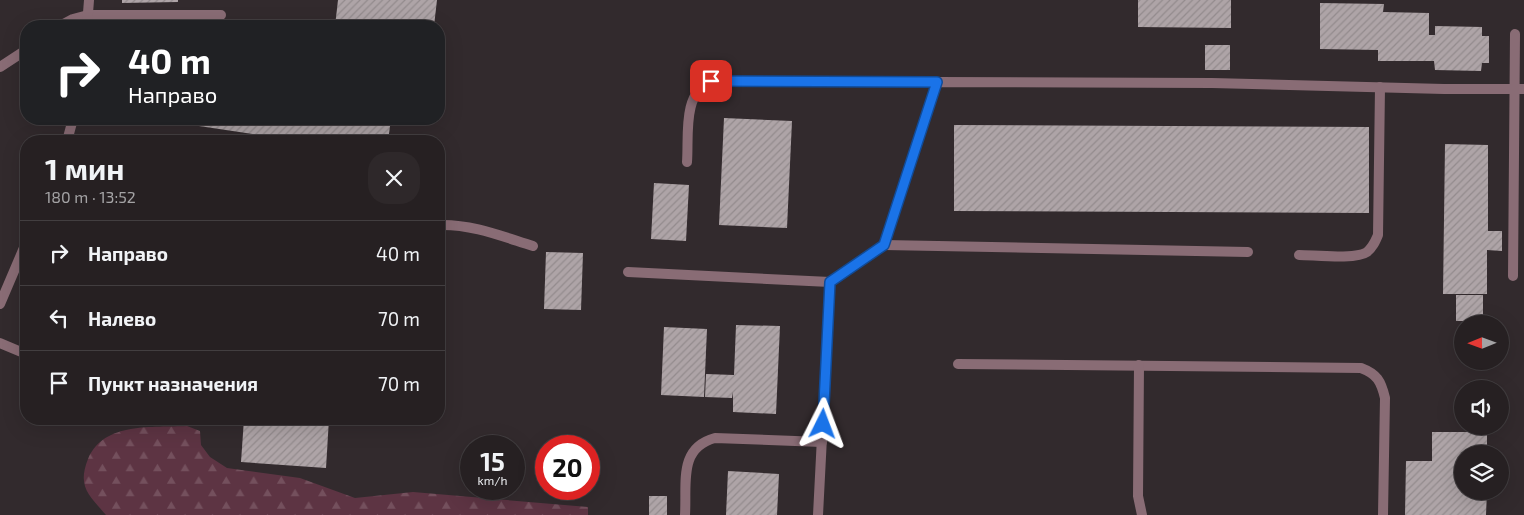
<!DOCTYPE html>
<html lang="ru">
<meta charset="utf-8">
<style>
body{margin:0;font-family:"Exo 2",sans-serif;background:#2e282a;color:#f1f3f6;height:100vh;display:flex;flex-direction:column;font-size:19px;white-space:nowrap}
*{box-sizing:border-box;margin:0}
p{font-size:16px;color:#a4a3a5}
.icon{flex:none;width:28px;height:28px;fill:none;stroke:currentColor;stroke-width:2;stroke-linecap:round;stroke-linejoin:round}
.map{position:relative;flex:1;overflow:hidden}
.panel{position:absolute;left:20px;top:135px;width:425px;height:290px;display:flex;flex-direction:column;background:#262022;border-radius:20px;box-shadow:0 5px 20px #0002,0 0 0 1px #423e40}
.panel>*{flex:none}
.hud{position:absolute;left:20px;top:20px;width:425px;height:105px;border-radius:20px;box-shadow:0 5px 20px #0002,0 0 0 1px #423e40;background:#202124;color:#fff;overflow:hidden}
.needle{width:32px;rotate:269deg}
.controls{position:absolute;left:1454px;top:315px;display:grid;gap:10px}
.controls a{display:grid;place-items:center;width:55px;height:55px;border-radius:50%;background:#262022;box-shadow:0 5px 20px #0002,0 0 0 1px #423e40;font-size:25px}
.speed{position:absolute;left:460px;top:435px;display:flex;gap:10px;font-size:25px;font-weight:700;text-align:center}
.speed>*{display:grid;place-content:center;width:65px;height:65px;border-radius:50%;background:#262022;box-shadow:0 5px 20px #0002,0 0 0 1px #423e40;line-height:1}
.speed small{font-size:12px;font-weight:400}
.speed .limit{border:8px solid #d22;background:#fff;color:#111}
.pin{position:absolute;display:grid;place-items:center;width:42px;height:42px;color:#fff;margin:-21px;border-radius:10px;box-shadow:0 2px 8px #0006}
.me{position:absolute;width:55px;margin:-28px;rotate:3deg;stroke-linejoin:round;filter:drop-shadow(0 0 4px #0008)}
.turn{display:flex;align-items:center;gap:18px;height:105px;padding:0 25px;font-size:22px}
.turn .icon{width:65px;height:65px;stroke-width:2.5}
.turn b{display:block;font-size:35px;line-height:42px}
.round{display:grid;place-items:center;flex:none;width:52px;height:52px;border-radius:20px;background:#2e282a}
.head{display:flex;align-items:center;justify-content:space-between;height:85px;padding:0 25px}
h1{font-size:30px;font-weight:700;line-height:38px}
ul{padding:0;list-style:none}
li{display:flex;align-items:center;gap:15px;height:65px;padding:0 25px;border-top:1px solid #423e40}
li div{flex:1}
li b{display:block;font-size:19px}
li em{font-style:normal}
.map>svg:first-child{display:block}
.forest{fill:url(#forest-firs)}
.building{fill:url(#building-hatch)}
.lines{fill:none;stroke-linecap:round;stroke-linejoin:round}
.lane{stroke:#896c75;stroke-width:10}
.street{stroke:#896c75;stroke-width:10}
.route-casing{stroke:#114b97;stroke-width:12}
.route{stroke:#1a73e8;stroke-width:9}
</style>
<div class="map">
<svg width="1524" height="515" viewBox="0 0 1524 515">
<defs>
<pattern id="forest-firs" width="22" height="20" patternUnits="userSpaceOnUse" patternTransform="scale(1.25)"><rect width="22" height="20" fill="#5d3443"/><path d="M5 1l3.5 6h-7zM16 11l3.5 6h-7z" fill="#74505d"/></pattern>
<pattern id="building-hatch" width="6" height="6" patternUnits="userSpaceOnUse" patternTransform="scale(1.25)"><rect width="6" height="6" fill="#aea4a7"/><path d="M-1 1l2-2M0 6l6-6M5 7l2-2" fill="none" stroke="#938b8d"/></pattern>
</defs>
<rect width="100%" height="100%" fill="#322a2d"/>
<path class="forest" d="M187 426 200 431 201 445 210 457 227 468 300 478 355 498 413 492 588 507V515H106C89 495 77 487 88 459 104 421 153 428 187 426Z"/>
<g class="building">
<polygon points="122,0 178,0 178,2 122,3"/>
<polygon points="338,0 437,0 434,26 335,26"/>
<polygon points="1138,0 1231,0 1231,28 1138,27"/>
<polygon points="1320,3 1384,4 1383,12 1429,13 1429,35 1435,35 1435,26 1482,27 1482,36 1489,36 1489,63 1482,63 1481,71 1435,70 1434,61 1378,61 1378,50 1320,49"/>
<rect x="1205" y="45" width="25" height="25"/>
<polygon points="724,118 792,121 787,228 719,225"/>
<polygon points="152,119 391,119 388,141 300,141"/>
<polygon points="954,125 1369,127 1369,213 954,211"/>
<polygon points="1445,144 1488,145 1488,231 1502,231 1502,251 1487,250 1487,294 1443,294"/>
<polygon points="654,183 689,185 686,241 651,239"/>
<polygon points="546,252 583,253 581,310 544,309"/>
<rect x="1456" y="295" width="27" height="26"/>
<polygon points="736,325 780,326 776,414 733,412 733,392 732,398 705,397 706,374 734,375"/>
<polygon points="664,327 707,329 704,397 661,395"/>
<polygon points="244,419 329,419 326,468 241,462"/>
<polygon points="1432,432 1487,432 1487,454 1462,454 1462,491 1487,491 1486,515 1405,515 1406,461 1432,461"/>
<polygon points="728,471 779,474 777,515 726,515"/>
<rect x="649" y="496" width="18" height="19"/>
</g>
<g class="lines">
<g class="lane">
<polyline points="60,26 73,19 88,15 221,15"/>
<polyline points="0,67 26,50"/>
<path d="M687 162C689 136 682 93 711 81L937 82"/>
<path d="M439 225C472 224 501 236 533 246"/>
<polyline points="884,245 1248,252"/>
<path d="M1299 255C1314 255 1356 260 1367 252 1373 247 1375 242 1378 235L1380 87"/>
<polyline points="628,272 830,282"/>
<polyline points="1513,276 1515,34"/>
<polyline points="0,343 26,354"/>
<path d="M958 364 1361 368C1377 374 1381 381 1385 398L1383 515"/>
<polyline points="1139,365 1138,496 1142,515"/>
<path d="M685 515C687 483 678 448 715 438L822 442"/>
<polyline points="818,515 830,282 884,245 937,82 1212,83 1444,89 1524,89"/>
</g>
<g class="street">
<polyline points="87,26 89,0"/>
<polyline points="67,141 73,119"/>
<polyline points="0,304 26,243"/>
</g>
</g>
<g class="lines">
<defs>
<polyline id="route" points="711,81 937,82 884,245 830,282 823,424"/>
</defs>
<use href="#route" class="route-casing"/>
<use href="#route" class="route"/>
</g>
</svg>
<div class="controls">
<a><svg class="needle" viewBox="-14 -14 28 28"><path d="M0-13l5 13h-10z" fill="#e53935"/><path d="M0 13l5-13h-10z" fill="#a4a3a5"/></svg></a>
<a><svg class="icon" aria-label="sound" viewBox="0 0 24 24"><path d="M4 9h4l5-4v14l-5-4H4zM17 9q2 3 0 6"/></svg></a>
<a><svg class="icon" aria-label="layers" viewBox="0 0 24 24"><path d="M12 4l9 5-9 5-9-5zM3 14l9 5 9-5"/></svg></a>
</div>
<div class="speed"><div>15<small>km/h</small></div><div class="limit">20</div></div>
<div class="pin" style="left:711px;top:81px;background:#d93025"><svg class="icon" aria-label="arrive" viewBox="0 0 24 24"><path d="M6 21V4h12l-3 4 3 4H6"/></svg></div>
<svg class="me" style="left:823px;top:424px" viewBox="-20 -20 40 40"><path d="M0-17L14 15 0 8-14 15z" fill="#1a73e8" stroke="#fff" stroke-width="4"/></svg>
<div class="hud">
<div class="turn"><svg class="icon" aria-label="right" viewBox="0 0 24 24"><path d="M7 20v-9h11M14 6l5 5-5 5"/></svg><div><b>40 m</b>Направо</div></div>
</div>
<section class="panel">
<div class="head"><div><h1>1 мин</h1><p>180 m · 13:52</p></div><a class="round"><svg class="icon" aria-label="close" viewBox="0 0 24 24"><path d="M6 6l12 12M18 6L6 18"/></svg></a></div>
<ul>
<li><svg class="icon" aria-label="right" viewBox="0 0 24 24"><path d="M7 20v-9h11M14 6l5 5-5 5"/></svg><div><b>Направо</b></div><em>40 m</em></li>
<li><svg class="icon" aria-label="left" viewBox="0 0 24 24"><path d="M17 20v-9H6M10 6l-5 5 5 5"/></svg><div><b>Налево</b></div><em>70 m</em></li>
<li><svg class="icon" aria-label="arrive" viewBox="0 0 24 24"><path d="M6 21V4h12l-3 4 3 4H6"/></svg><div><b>Пункт назначения</b></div><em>70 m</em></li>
</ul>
</section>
</div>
